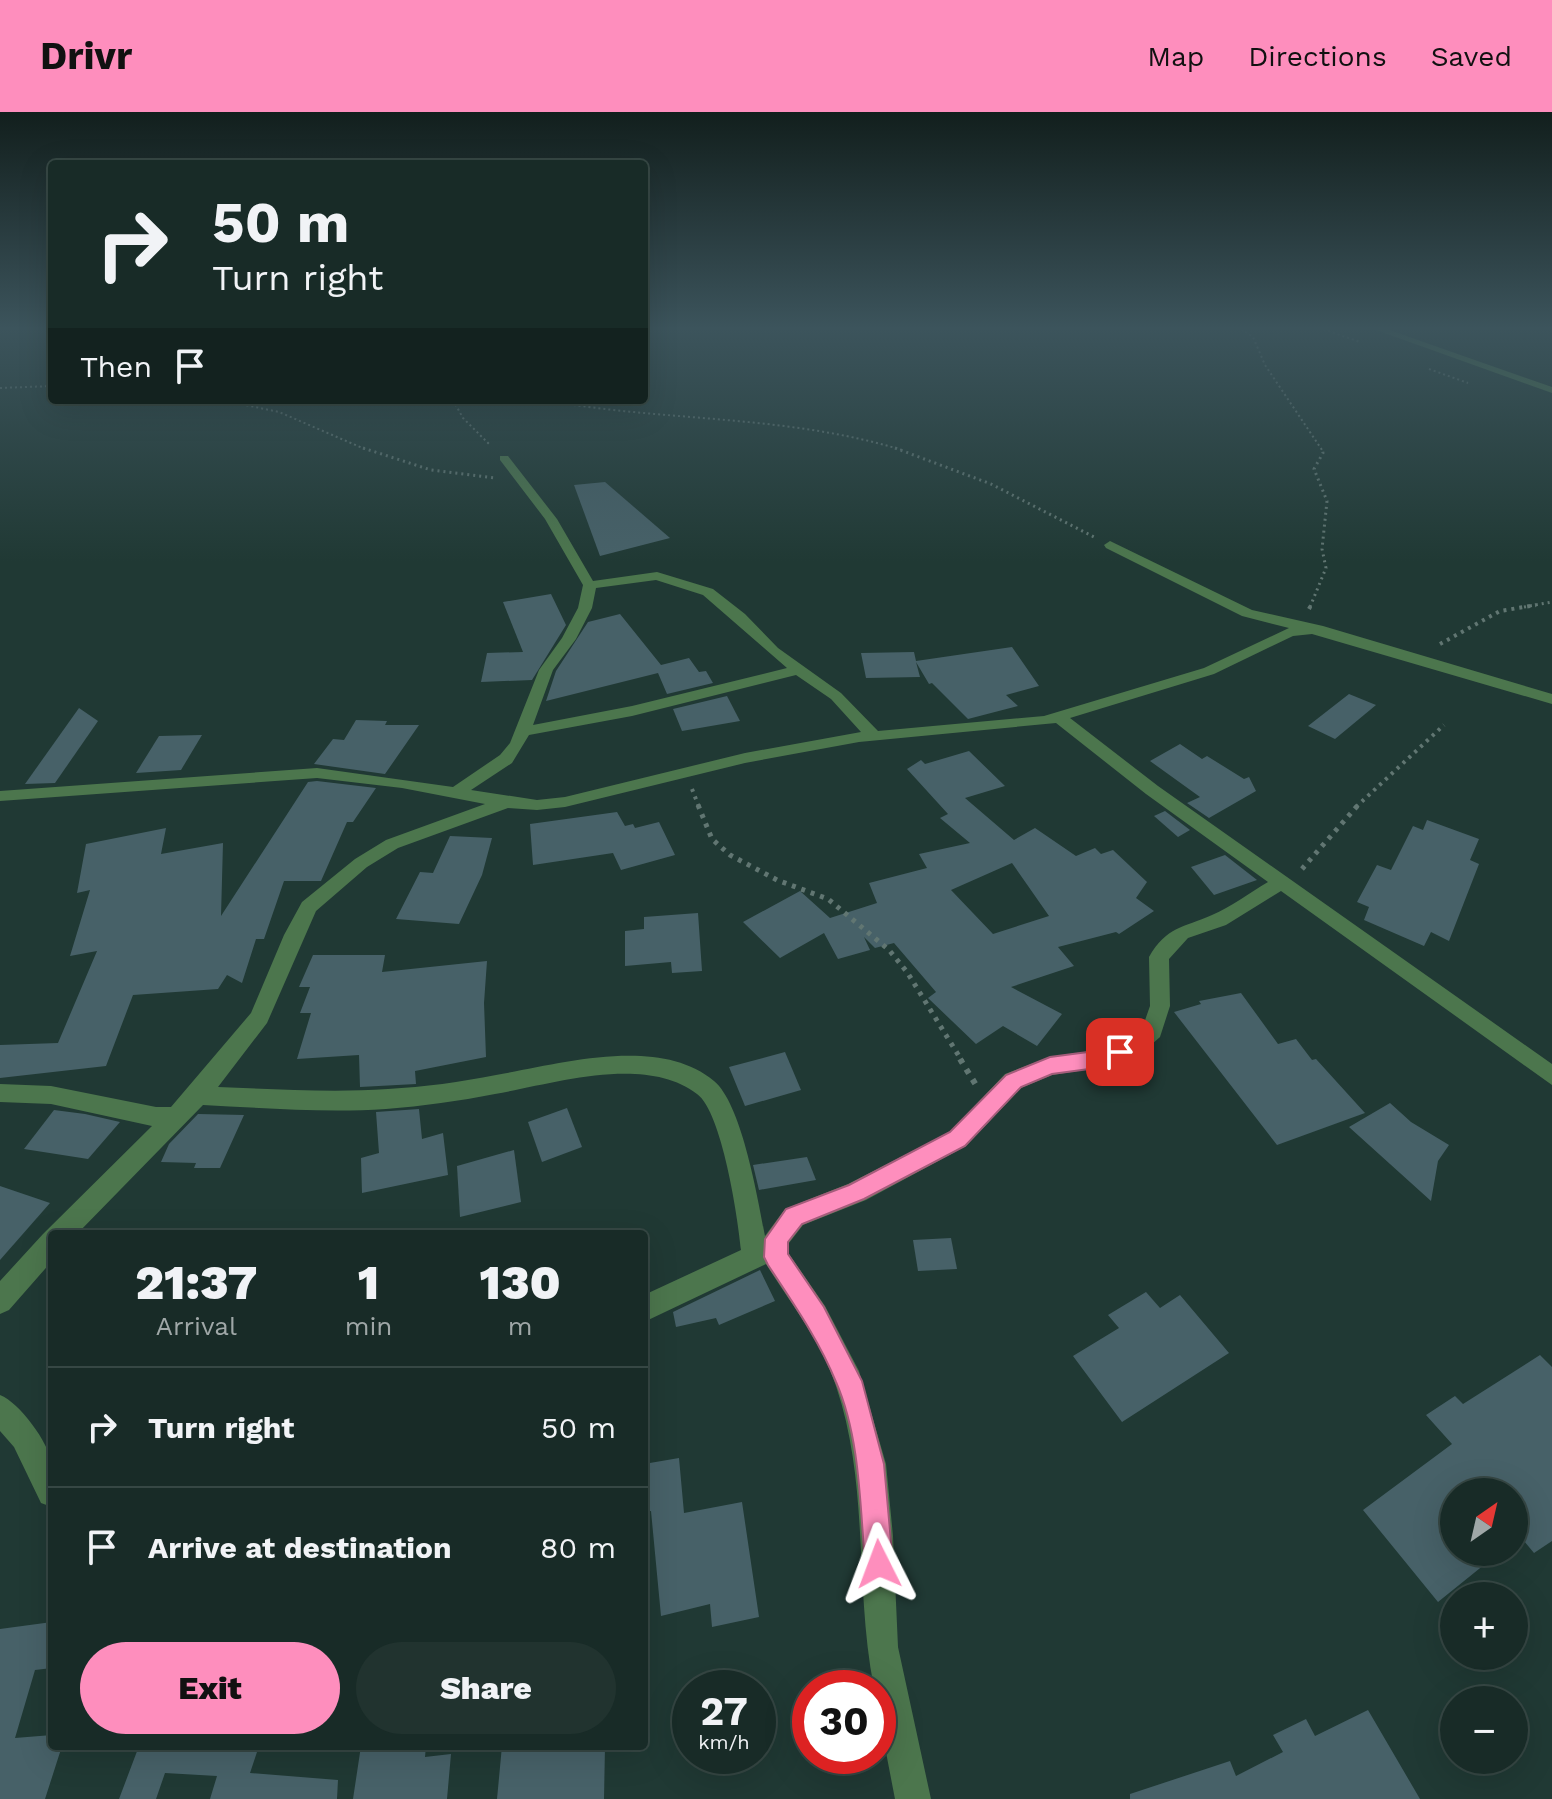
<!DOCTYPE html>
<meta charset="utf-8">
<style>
body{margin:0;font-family:"Work Sans",sans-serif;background:#21332f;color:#f1f3f6;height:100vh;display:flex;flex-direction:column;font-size:30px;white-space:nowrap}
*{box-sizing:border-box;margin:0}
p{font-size:26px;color:#9fa7a7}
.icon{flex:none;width:44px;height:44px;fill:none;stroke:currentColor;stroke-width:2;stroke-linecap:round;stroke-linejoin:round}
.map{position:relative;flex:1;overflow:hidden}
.panel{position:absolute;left:48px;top:1118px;width:600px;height:520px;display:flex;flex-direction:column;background:#182b27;border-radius:8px;box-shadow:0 8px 32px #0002,0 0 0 2px #364744}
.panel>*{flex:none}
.top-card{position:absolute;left:48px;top:48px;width:600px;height:244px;border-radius:8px;box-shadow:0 8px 32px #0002,0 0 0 2px #364744;background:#182b27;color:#f1f3f6;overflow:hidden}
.needle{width:52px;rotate:34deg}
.controls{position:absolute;left:1440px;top:1366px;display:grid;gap:16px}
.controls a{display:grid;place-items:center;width:88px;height:88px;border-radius:50%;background:#182b27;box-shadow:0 8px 32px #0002,0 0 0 2px #364744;font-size:40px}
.speed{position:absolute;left:672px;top:1558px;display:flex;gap:16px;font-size:40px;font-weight:700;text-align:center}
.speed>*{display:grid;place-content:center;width:104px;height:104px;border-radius:50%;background:#182b27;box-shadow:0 8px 32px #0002,0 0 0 2px #364744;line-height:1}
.speed small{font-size:20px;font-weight:400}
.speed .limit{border:12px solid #d22;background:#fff;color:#111}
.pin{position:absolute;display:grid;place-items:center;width:68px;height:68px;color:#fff;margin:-34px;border-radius:16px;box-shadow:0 4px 12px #0006}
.me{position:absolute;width:88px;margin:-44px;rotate:357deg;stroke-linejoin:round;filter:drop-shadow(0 0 6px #0008)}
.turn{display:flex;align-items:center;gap:28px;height:168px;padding:0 32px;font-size:36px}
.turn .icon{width:104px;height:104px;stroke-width:2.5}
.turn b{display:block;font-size:56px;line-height:68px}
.then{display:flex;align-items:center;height:76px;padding:0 32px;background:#0003;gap:16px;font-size:30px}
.eta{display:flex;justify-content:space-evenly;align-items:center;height:136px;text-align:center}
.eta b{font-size:48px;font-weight:800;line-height:56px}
.primary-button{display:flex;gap:16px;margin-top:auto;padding:16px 32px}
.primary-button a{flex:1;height:92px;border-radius:48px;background:#fe8ebd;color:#111;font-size:32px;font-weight:800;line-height:92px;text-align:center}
.primary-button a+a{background:#21332f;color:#f1f3f6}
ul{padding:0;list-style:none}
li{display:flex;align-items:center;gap:24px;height:120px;padding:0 32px;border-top:2px solid #364744}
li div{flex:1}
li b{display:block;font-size:30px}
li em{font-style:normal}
header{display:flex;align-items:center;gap:48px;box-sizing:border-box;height:112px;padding:0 40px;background:#fe8ebd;color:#111}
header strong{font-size:38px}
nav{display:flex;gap:44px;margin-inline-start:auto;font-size:28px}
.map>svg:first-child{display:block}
.building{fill:#476168;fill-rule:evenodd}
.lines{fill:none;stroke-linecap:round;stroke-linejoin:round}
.path-far4{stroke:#617672;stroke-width:2;stroke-dasharray:2 3;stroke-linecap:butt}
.path-far3{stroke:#617672;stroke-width:3;stroke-dasharray:2 4;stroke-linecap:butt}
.path-far2{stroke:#617672;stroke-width:4;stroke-dasharray:3 5;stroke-linecap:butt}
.path-far1{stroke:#617672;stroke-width:5;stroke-dasharray:4 6;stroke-linecap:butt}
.path{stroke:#617672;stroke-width:6;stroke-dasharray:5 7;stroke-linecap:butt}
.minor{fill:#4c764d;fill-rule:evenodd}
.route{fill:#fe8ebd;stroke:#a55c7b;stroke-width:2}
</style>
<header>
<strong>Drivr</strong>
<nav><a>Map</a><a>Directions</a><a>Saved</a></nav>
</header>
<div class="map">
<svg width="1552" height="1687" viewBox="0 0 1552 1687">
<rect width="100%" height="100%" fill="#203934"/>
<g class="building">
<polygon points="605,370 670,426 600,444 574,373"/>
<polygon points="551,482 566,513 532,568 481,570 487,541 523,540 503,490"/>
<polygon points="620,502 661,553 689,546 699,560 706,559 713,571 667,582 658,561 546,589 556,559 588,510"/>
<polygon points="1012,535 1039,574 1006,583 1018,594 968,607 932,571 929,572 916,550 920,565 866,566 861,541 914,540 916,549"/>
<polygon points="1349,582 1376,593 1335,627 1308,614"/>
<polygon points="727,584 740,609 682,619 673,597"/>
<polygon points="79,596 98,609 55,671 25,672"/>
<polygon points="356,608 387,609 385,613 419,613 385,662 314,652 333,627 344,628"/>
<polygon points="202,623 181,658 136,661 159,624"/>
<polygon points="1180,632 1202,647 1207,644 1244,667 1249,665 1256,679 1209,706 1187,691 1200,685 1150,649"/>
<path d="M969 639 1005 674 965 686 1014 728 1035 716 1076 744 1095 736 1101 742 1113 738 1147 770 1136 786 1154 799 1119 822 1116 820 1058 835 1074 854 1011 875 1062 902 1037 934 1003 914 976 932 928 886 936 880 894 831 875 836 864 825 870 838 838 847 824 821 780 846 743 810 800 779 830 806 877 791 869 771 927 756 919 742 970 731 940 706 948 702 907 657 921 648 925 652ZM1012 751 1049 804 993 822 951 778Z"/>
<polygon points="317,669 376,676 353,710 347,710 321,769 284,769 264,827 256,827 242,871 227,863 218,877 133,883 106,954 0,966 0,933 58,931 97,839 70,844 90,778 77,781 86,732 166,716 161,742 223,731 221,804 308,670"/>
<polygon points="1165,699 1190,718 1178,725 1154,704"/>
<polygon points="617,700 625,714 633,712 635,716 659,710 675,743 621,758 613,741 533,753 530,712"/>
<polygon points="1427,708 1479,727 1470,748 1479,752 1449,829 1431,820 1424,834 1364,808 1369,795 1357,790 1377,753 1391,758 1413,714 1423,718"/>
<polygon points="450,724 492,726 482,763 459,812 396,807 420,760 433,761"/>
<polygon points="1225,743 1257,768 1214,783 1191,755"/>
<polygon points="698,801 702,859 672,861 671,850 625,854 625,819 644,817 644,805"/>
<polygon points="313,843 385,843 382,860 487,849 484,891 486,945 415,959 416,972 360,975 359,943 297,947 311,901 300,901 310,875 299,875"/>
<polygon points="1241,881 1278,932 1296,927 1312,948 1316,947 1365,1001 1277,1033 1174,900 1201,892 1199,889"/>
<polygon points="785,940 801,978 745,994 729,955"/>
<polygon points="1390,991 1411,1010 1449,1033 1438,1049 1431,1089 1349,1015"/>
<polygon points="567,996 582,1035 542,1050 528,1010"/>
<polygon points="419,997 422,1027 443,1021 448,1063 362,1081 361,1046 379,1041 376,1000"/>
<polygon points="54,998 85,1002 120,1010 88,1047 24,1037"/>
<polygon points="198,1002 244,1003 220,1056 194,1056 196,1051 161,1050 169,1032"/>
<polygon points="514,1038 521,1090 460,1105 457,1054"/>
<polygon points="807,1045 816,1068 759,1078 753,1053"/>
<polygon points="0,1074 50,1091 0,1148"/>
<polygon points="951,1126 957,1157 918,1159 913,1128"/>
<polygon points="760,1158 775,1189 719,1213 716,1206 676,1215 673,1200"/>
<polygon points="1146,1180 1160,1196 1180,1183 1229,1241 1122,1310 1073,1244 1119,1216 1108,1203"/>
<polygon points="1540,1243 1552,1255 1552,1429 1534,1441 1514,1417 1514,1380 1454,1380 1454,1440 1500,1440 1438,1490 1363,1398 1452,1332 1426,1303 1455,1284 1463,1292"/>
<polygon points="679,1346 684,1401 742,1390 759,1505 712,1515 710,1492 661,1504 651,1399 644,1400 644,1352"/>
<polygon points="52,1510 52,1556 35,1558 15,1626 52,1623 52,1634 62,1634 45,1687 0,1687 0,1517"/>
<polygon points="1368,1598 1420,1687 1130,1687 1130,1682 1230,1649 1236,1664 1283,1640 1273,1623 1306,1607 1315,1624"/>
<polygon points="139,1634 259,1634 250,1661 338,1668 337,1687 210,1687 217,1664 165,1661 156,1687 119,1687"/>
<polygon points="361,1634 426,1634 425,1645 451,1642 447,1687 353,1687"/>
<polygon points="502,1634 605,1634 604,1687 497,1687"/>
</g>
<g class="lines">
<g class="path-far4">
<polyline points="1237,214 1253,225 1265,253 1322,338"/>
<polyline points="1314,214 1360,230"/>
<polyline points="1530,214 1552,216"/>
<polyline points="1429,257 1468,271"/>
<polyline points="0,276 52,274"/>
<polyline points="150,288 176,293 220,288"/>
<polyline points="222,288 279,300 367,338"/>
<polyline points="453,288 463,306 490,333"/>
<path d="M544 288C663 310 784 302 902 338"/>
</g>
<g class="path-far3">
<polyline points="363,336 431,358 496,366"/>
<polyline points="895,336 991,372 1094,425"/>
<polyline points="1310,495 1326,456 1322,437 1327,389 1314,357 1323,341 1322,336"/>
<polyline points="1524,495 1552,490"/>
</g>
<g class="path-far2">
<polyline points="1309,497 1311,493"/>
<polyline points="1440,532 1500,499 1536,493"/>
<polyline points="692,677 699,695"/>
<polyline points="1356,695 1444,613"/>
</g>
<g class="path-far1">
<polyline points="698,693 712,727 730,743 777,768 828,787 889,838 907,860 962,949"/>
<polyline points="1302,757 1358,693"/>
</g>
<polyline class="path" points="960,947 976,973"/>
<g class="minor">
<polygon points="1365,214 1378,214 1552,275 1552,281"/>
<path d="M500 344H508L557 407 593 469 657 460 713 477 745 502 778 536 841 581 878 619 1044 604 1204 556 1289 516 1242 504 1106 436 1104 433 1110 429 1252 498 1323 514 1552 582V592L1312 522 1293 524 1214 562 1070 606 1158 674 1552 952V973L1281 779 1226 813 1188 826 1169 847 1170 894 1160 925 1143 940 1104 955 1052 963 1021 976 966 1034 866 1088 803 1113 789 1131V1142L825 1194 859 1259 886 1352 893 1424 898 1535 931 1687H895L878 1599V1576H874C854 1474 870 1375 836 1274 821 1229 791 1192 766 1152L644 1210V1183L741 1138C738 1106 722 1000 697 982 645 942 553 972 495 982 459 989 423 994 386 997 325 1001 264 996 203 993L77 1122H52V1149L9 1198 0 1202V1169L43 1122 152 1014 51 992 0 990V972L51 974 156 995H171L251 901 284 823 302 790 355 747 386 728 485 692 402 676 317 666 0 689V679L317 656 453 675 500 643 510 631 539 558 562 526 578 496 583 473 545 407 500 348ZM656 468 703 483 787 556 632 594 533 613 553 558 576 527 592 496 596 476ZM796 563 831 587 861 620 745 641 565 685 537 688 471 678 512 651 529 623 632 604ZM1056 611 1146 682 1268 770C1249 781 1231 795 1212 803 1183 816 1167 814 1149 845L1150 894 1143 914 1127 928 1103 937 1050 945 1005 962 950 1020 848 1072 785 1097 765 1124C758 1088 742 992 714 969 659 923 560 952 496 963 461 970 424 975 388 977 331 981 274 977 218 975L267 911 316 799 367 755 398 736 508 696 537 698 565 695 745 651 859 630Z"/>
<path d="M0 1283C20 1291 48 1330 52 1351 54 1365 52 1381 52 1395L41 1391 14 1335 0 1319Z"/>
</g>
</g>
<linearGradient id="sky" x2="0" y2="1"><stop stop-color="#121f1d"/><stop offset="0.48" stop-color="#3c545c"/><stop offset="1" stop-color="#3c545c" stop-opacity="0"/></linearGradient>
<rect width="1552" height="450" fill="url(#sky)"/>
<path class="route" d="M1120 932 1127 935 1130 940 1127 946 1104 955 1052 962 1021 975 965 1034 864 1087 802 1112 788 1130V1142L824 1195 862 1269 884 1352 893 1452 889 1462 879 1466 869 1462 865 1452C860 1393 860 1325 836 1270 819 1228 793 1191 768 1153L764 1145 765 1127 786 1097 849 1073 950 1020 1006 963 1050 945 1103 938Z"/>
</svg>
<div class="controls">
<a><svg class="needle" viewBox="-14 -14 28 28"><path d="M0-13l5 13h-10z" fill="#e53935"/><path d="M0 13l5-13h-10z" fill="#9fa7a7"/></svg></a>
<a>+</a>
<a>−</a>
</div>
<div class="speed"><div>27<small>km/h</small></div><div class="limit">30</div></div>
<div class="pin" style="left:1120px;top:940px;background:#d93025"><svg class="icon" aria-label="arrive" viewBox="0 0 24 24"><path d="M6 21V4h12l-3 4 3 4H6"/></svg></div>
<svg class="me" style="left:879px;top:1452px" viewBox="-20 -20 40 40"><path d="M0-17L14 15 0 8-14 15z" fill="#fe8ebd" stroke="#fff" stroke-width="4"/></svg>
<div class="top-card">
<div class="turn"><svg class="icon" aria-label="right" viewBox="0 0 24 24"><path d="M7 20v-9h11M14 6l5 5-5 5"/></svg><div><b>50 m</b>Turn right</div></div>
<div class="then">Then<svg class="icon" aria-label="arrive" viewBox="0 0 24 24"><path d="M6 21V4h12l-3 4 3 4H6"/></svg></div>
</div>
<section class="panel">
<div class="eta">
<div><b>21:37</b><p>Arrival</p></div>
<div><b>1</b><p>min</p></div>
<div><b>130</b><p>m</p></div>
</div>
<ul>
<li><svg class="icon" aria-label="right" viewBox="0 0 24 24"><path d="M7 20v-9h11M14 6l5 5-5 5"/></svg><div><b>Turn right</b></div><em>50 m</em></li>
<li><svg class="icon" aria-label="arrive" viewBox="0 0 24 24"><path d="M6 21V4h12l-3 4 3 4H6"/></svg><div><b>Arrive at destination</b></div><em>80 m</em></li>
</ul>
<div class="primary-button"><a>Exit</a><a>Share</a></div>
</section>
</div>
